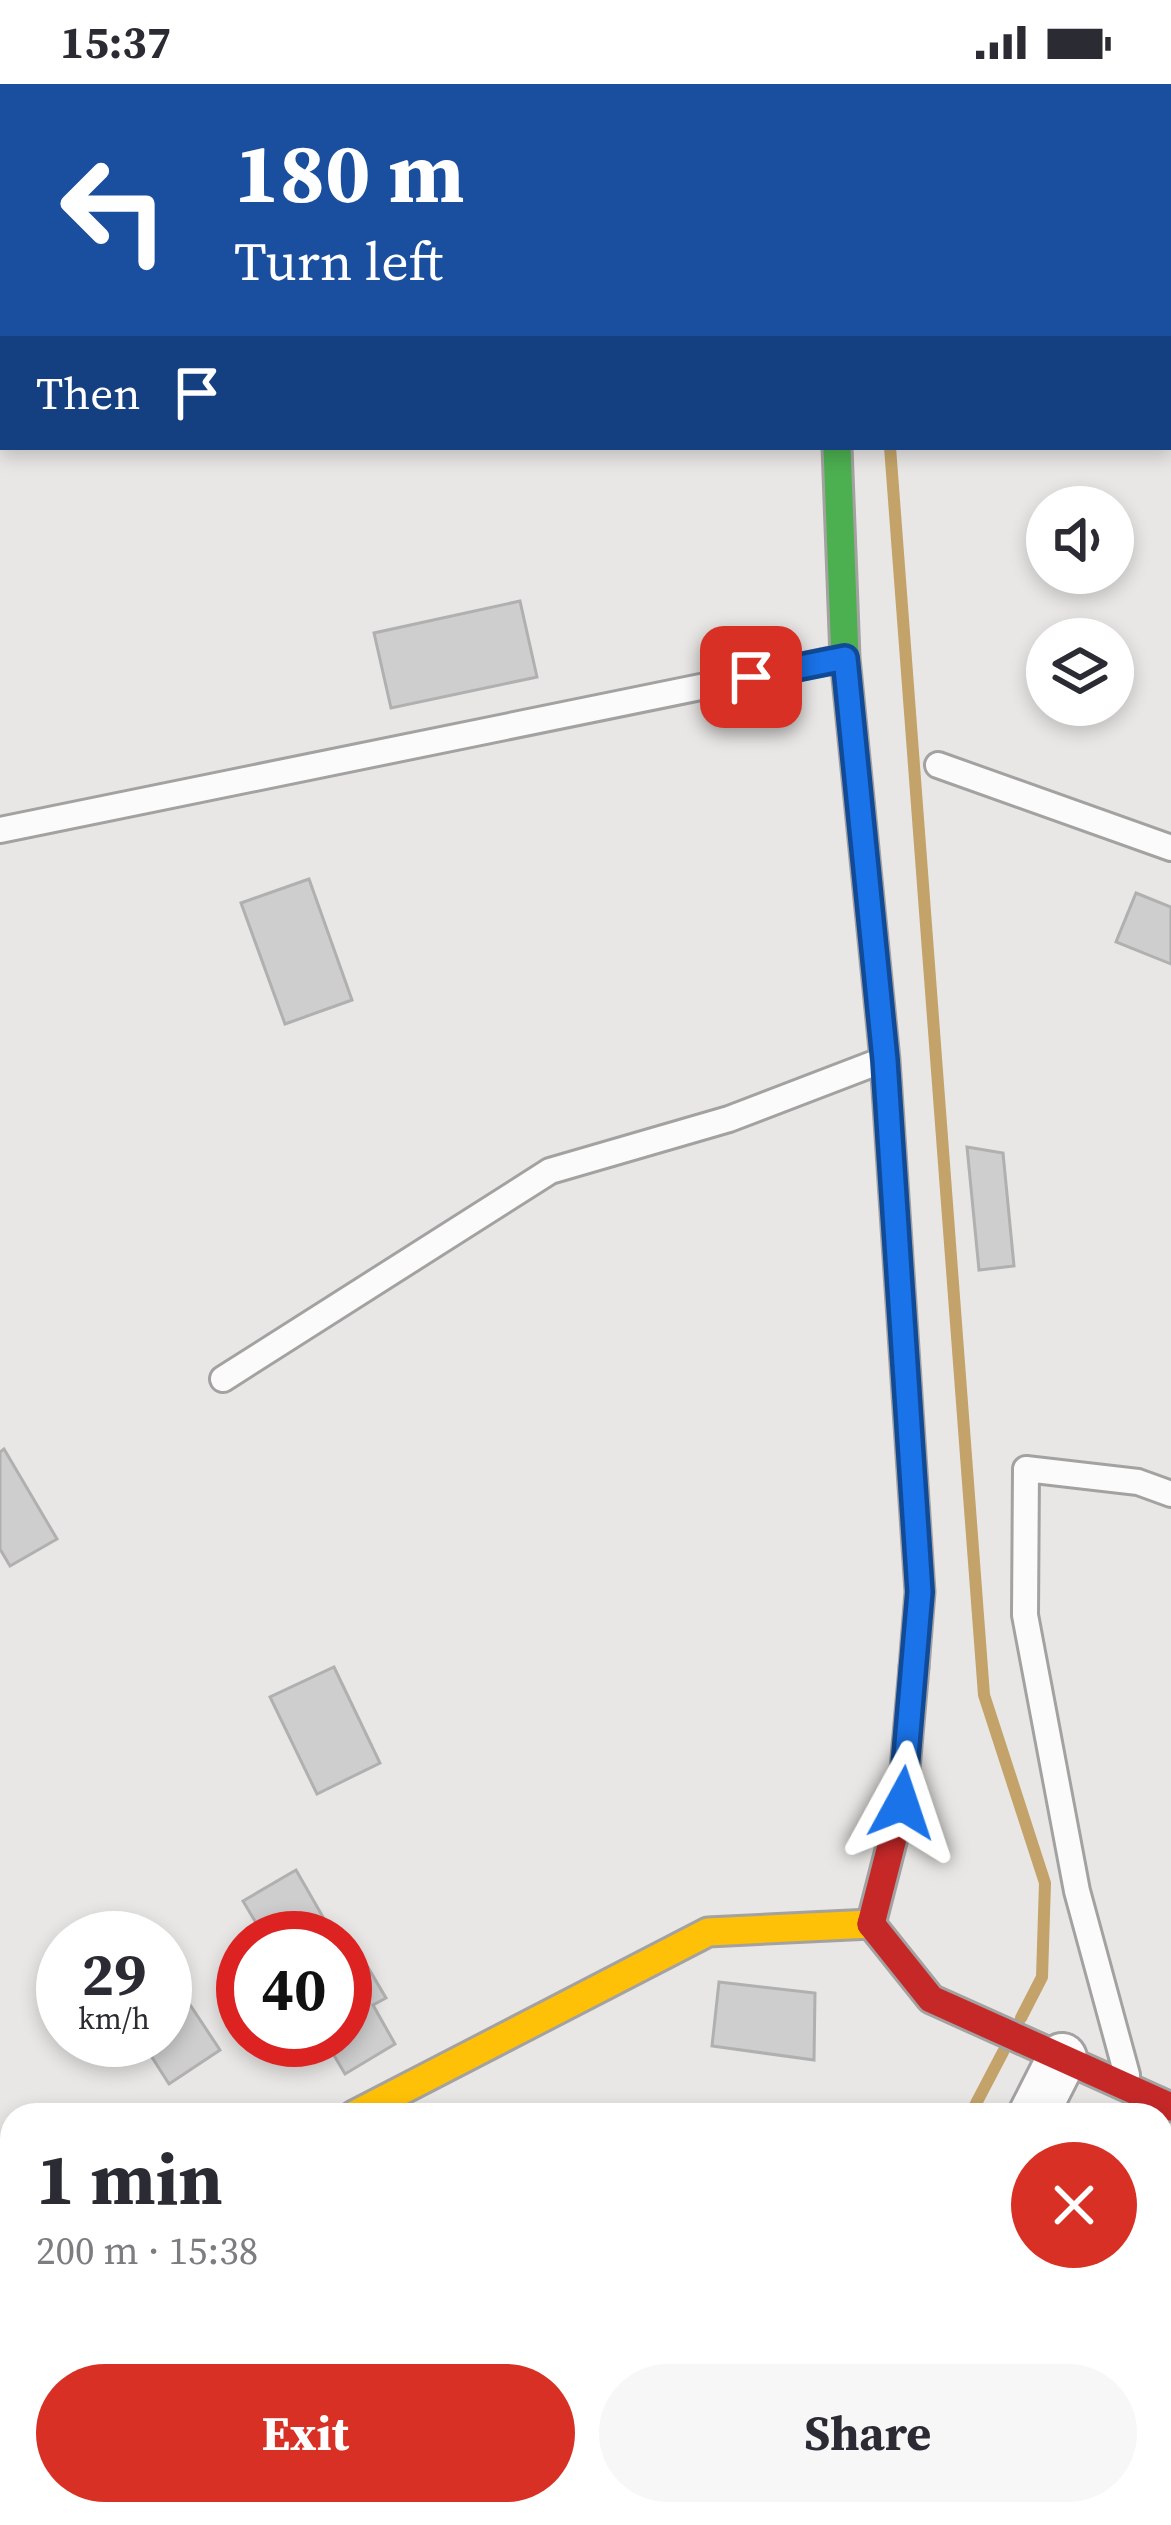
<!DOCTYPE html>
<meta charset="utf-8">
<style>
body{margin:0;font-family:"Source Serif 4",serif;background:#f7f7f7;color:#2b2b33;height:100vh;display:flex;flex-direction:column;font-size:45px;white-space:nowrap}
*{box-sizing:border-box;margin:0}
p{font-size:39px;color:#7c7c81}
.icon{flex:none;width:66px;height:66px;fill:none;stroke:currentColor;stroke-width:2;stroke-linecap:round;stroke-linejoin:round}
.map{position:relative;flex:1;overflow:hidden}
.drawer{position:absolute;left:0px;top:2019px;width:1173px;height:423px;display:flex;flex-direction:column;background:#fff;border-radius:36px 36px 0 0;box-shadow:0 6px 18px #0003}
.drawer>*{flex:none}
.banner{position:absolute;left:0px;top:0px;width:1173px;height:366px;box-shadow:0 6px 18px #0003;background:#1a4fa0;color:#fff;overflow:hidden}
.controls{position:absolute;left:1026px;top:402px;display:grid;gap:24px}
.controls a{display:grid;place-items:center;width:108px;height:108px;border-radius:50%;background:#fff;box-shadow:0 6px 18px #0003;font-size:60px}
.speed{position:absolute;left:36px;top:1827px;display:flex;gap:24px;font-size:60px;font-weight:700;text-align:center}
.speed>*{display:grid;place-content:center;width:156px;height:156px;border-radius:50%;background:#fff;box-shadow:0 6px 18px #0003;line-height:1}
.speed small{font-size:30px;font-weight:400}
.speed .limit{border:18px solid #d22;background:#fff;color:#111}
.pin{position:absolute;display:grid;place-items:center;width:102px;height:102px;color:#fff;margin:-51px;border-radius:24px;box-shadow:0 6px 18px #0006}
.me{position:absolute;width:132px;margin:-66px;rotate:5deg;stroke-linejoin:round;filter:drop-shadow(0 0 9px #0008)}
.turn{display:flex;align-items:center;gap:42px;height:252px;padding:0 36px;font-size:54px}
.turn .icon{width:156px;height:156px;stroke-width:2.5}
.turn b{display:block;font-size:84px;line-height:102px}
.then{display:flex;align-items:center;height:114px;padding:0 36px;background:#0003;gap:24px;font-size:45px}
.round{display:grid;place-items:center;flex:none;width:126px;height:126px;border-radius:63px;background:#f7f7f7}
.overview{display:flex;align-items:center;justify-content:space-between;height:204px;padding:0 36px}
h1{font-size:72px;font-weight:700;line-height:90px}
.action{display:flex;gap:24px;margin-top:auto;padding:24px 36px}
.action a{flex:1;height:138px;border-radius:72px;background:#d93025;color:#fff;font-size:48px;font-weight:700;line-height:138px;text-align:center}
.action a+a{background:#f7f7f7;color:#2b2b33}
.status{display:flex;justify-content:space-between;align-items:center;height:84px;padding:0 60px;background:#fff;direction:ltr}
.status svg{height:33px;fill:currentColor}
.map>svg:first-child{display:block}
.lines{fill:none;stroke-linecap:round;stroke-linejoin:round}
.stream{stroke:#c4a36a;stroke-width:12}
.building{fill:#cecece;stroke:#b0b0b0;stroke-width:3}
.lane-casing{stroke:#a3a2a1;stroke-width:30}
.street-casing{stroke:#a3a2a1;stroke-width:54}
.fast-casing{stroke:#a3a2a1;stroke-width:33}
.slow-casing{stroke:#a3a2a1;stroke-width:33}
.jam-casing{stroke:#a3a2a1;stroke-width:33}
.lane{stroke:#fcfbfb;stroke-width:24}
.street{stroke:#fcfbfb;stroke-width:48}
.fast{stroke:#4caf50;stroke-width:27}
.slow{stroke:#ffc107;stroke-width:27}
.jam{stroke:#c62828;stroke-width:27}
.route-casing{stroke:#114b97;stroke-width:30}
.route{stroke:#1a73e8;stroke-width:21}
</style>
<div class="status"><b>15:37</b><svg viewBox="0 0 49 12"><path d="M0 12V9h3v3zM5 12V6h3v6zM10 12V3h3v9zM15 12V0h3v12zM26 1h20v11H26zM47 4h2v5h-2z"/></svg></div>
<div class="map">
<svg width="1171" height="2441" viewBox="0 0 1171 2441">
<rect width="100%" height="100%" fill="#e8e7e5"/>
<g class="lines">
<g class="stream">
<polyline points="890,363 984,1611 1045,1799 1042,1893 1021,1934"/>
<polyline points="970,2031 1003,1968"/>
<polyline points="758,2441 764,2430"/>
</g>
</g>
<g class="building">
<polygon points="520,517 537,593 391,624 374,549"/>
<polygon points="309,795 352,916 285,940 241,819"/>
<polygon points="1136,809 1171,823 1171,880 1116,858"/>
<polygon points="967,1063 1003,1069 1014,1182 979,1186"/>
<polygon points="4,1365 57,1455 10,1482 0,1465 0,1368"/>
<polygon points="334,1583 380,1679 317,1710 270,1613"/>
<polygon points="296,1786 335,1854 265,1854 243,1817"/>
<polygon points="345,1871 354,1886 366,1880 386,1914 373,1921 395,1960 345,1990 325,1956 345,1956"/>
<polygon points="165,1883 220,1966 169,2000 141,1956 165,1956"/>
<polygon points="719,1898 815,1909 814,1976 712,1962"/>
<polygon points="1161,2051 1171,2056 1171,2072 1161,2091"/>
<polygon points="1161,2214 1171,2224 1171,2376 1167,2380 1161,2374"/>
<polygon points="571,2430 639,2430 648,2441 580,2441"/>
</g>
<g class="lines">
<defs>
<g id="lane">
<polyline points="1170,94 1171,94"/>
<polyline points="938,681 1171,764"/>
<polyline points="0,746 843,574"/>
<polyline points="223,1295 550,1087 729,1035 883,976"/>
<polyline points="1127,1991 1077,1807 1025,1531 1026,1385 1138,1398 1171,1410"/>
<polyline points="0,2174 12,2188"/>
<polyline points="188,2430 196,2441"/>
</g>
<g id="street">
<polyline points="1033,2031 1062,1974"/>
<polyline points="0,2209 12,2205"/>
<polyline points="820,2441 825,2430"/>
</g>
<g id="fast">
<polyline points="822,0 822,3"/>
<polyline points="837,363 845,574 885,976 920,1508 914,1583"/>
</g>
<polyline id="slow" points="354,2031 708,1848 871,1840"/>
<g id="jam">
<polyline points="871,1840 902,1719 914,1583"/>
<polyline points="871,1840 931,1915 1171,2023"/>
</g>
</defs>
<use href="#lane" class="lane-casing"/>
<use href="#street" class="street-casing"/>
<use href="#fast" class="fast-casing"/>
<use href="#slow" class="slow-casing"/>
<use href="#jam" class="jam-casing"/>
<use href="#lane" class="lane"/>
<use href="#street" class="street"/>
<use href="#fast" class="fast"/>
<use href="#slow" class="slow"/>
<use href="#jam" class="jam"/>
</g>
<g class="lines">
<defs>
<polyline id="route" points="751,593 845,574 885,976 920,1508 902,1719"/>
</defs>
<use href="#route" class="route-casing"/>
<use href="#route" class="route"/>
</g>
</svg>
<div class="controls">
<a><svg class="icon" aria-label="sound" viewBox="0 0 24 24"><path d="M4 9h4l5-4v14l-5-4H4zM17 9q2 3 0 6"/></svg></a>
<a><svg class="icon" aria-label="layers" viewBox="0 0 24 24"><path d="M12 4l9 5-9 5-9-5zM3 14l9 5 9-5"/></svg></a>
</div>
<div class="speed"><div>29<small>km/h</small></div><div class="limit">40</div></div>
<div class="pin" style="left:751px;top:593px;background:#d93025"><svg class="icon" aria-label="arrive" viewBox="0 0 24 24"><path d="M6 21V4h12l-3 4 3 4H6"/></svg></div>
<svg class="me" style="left:902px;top:1719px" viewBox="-20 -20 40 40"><path d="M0-17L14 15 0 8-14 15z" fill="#1a73e8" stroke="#fff" stroke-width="4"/></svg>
<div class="banner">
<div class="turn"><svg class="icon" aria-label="left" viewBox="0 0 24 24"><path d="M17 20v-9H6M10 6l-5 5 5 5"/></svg><div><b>180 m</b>Turn left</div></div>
<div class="then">Then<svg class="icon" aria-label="arrive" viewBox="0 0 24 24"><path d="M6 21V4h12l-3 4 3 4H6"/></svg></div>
</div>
<section class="drawer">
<div class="overview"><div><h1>1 min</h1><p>200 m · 15:38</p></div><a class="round" style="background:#d93025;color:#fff"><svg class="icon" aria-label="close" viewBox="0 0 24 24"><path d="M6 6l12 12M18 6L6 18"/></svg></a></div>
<div class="action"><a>Exit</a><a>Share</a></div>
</section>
</div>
